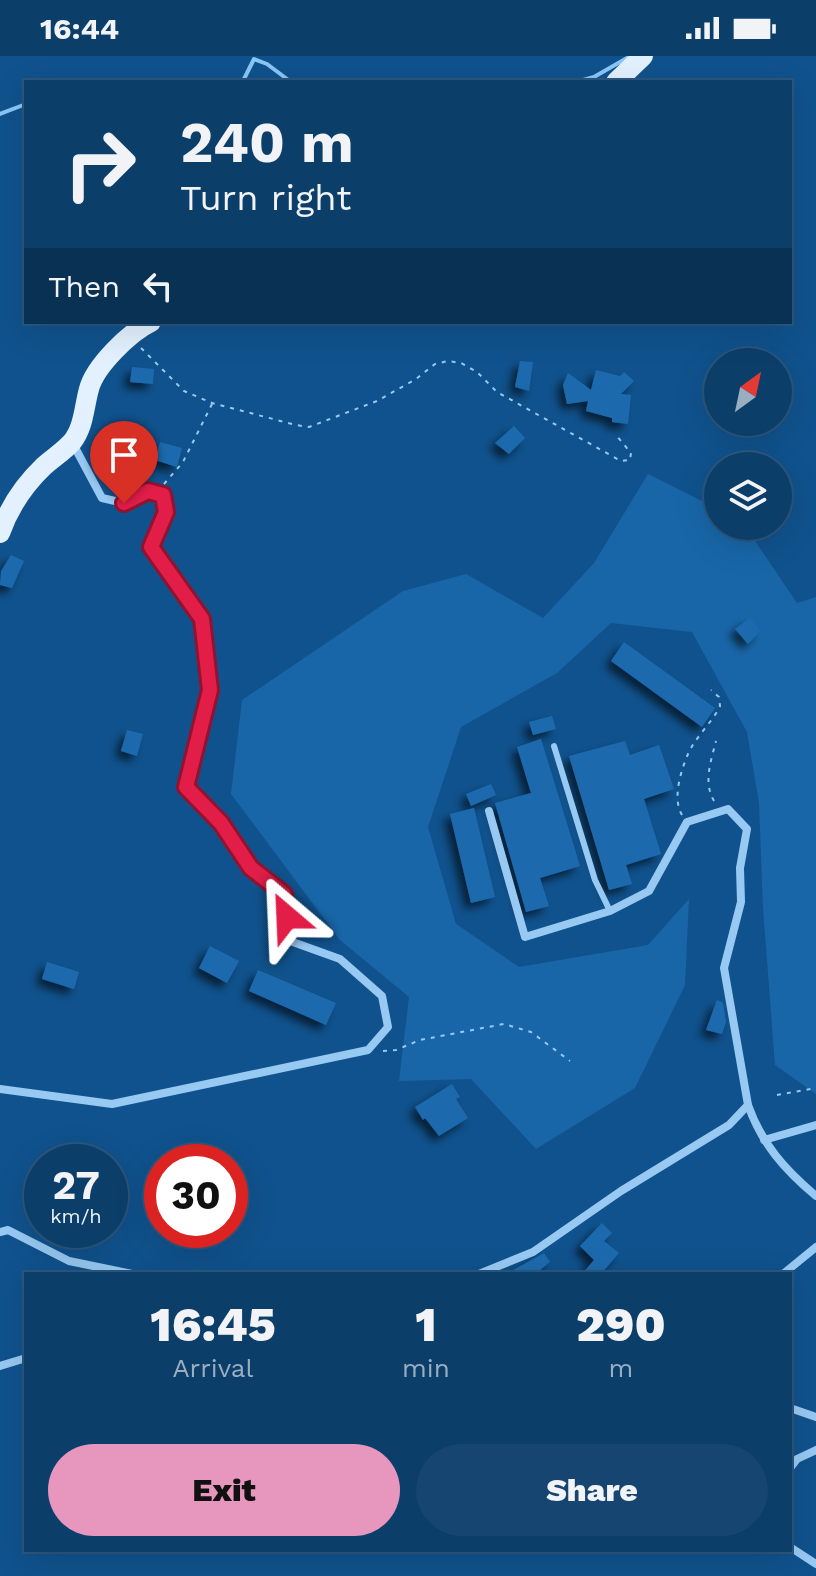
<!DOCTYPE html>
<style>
body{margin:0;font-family:"Work Sans",sans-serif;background:#154570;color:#f1f3f6;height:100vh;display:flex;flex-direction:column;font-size:30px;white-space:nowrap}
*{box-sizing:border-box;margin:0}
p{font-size:26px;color:#9aaec1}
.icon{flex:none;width:44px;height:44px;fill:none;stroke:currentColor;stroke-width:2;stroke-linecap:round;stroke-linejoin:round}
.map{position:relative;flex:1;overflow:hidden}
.drawer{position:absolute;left:24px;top:1216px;width:768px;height:280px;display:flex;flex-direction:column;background:#0c3e6a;border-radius:0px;box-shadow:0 8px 32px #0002,0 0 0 2px #2c577e}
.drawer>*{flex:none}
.hud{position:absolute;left:24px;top:24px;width:768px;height:244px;border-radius:0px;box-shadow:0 8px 32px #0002,0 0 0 2px #2c577e;background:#0c3e6a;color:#f1f3f6;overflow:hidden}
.needle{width:52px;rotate:33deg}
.controls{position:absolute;left:704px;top:292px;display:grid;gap:16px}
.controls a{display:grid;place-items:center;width:88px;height:88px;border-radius:50%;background:#0c3e6a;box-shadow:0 8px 32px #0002,0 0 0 2px #2c577e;font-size:40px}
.speed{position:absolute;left:24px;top:1088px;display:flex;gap:16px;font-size:40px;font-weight:700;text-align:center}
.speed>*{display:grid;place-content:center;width:104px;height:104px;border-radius:50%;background:#0c3e6a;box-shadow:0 8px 32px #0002,0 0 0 2px #2c577e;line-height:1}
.speed small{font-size:20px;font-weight:400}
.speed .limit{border:12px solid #d22;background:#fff;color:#111}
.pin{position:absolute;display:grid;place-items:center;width:68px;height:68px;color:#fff;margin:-82px -34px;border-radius:50% 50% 50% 0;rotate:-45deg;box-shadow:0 0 8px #0007}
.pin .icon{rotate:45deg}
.me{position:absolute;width:88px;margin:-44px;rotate:334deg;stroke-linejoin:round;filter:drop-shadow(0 0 6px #0008)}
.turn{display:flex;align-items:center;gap:28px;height:168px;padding:0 24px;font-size:36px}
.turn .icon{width:104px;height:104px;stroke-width:2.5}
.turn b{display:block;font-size:56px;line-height:68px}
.then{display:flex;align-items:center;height:76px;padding:0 24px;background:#0003;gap:16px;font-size:30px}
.eta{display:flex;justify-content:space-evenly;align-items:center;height:136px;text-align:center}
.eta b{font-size:48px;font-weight:800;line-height:56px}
.primary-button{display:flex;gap:16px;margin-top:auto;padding:16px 24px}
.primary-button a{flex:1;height:92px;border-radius:48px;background:#e797bd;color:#111;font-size:32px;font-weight:800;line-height:92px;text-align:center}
.primary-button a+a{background:#154570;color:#f1f3f6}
.status{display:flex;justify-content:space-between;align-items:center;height:56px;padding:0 40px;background:#0c3e6a;direction:ltr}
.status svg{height:22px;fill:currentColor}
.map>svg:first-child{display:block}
.green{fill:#1866a8}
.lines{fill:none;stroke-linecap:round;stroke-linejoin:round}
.stream{stroke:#89c6f6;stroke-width:4}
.building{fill:#1d6bad;filter:url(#shadow)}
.path{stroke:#98c9f2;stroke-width:2;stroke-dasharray:4 6;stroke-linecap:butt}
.service{stroke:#98c9f2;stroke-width:6}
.minor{stroke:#98c9f2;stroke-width:8}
.primary{stroke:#e3f1ff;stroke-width:20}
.route-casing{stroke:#92132f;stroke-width:20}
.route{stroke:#e11d48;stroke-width:14}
</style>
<div class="status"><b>16:44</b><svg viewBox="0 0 49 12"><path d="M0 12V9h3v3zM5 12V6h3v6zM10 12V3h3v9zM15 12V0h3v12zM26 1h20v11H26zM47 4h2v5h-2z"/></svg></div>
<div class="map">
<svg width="816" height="1520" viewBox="0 0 816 1520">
<defs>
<filter id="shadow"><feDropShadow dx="-6" dy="6" stdDeviation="4" flood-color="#0009"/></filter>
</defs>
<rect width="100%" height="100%" fill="#10528d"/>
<polygon class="green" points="648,418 718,453 718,470 745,470 797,547 816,541 816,1038 775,1009 763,852 759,747 747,676 692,576 611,567 557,617 461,671 428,771 456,868 519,911 648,889 689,843 685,929 635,1032 536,1093 471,1023 399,1025 409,941 340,884 231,738 242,644 403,535 466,518 543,562 594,507"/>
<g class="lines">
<g class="stream">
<polyline points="112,26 126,26"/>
<polyline points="239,26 244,23 254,3 267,8 291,26"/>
<polyline points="576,26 594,21 627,2"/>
<polyline points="0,58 26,48"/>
</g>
</g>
<g class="building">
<polygon points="520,305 533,306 529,335 515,331"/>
<polygon points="132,311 154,313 153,328 130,326"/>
<polygon points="596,314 620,320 624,316 634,325 621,338 631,339 628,368 612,366 612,362 586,355 588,345 567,348 563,329 568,317 591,334"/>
<polygon points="514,370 525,382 509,398 495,387"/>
<polygon points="160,386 182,392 177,411 155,404"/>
<polygon points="11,499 24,505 12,532 0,529 1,515"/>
<polygon points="750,562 760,575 748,588 735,573"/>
<polygon points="624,586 715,652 702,671 611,605"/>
<polygon points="552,660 556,673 533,679 529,666"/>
<polygon points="127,674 143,678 137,700 121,695"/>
<polygon points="541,683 580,810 540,822 549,850 526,856 495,747 531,737 517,691"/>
<polygon points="625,685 630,699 659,689 674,733 644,743 661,798 626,809 632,828 609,834 569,700"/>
<polygon points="491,728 496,739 471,750 466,738"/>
<polygon points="474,752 495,841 471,847 450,758"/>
<polygon points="210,890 239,905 227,927 199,912"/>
<polygon points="47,906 79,916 74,933 42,923"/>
<polygon points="258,914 336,947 326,969 249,935"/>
<polygon points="717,944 723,947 726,966 722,978 706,974"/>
<polygon points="452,1028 460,1041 456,1043 468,1062 439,1080 425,1062 423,1064 415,1051"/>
<polygon points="602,1167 612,1177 604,1185 619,1197 601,1218 582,1218 594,1204 580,1190"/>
<polygon points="544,1197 550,1206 535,1218 506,1218"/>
</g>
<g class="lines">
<g class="path">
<polyline points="141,292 184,335 212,347 296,369 309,371 377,345 416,323 435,308 448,305 461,307 477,316 497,336 621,405 630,404 631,397 616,379"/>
<polyline points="164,428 183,406 212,348"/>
<path d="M714 745C703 726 711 705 716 685"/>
<path d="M682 759C672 743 681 714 688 698 696 680 712 667 720 650L719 641 711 634"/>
<polyline points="383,995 396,994 420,984 504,968 531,976 570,1005"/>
<polyline points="777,1039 816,1032"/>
</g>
<polyline class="service" points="554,690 595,824 610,855"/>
<g class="minor">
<polyline points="0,1033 112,1048 368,994 388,971 382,940 340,903 290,885 284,838 251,812 221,767 186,731 210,634 202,563 151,491 166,456 163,439 148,435 124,447 102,442 72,386"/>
<path d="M748 1049C762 1088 784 1113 816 1140"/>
<polyline points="764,1084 816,1069"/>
<polyline points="0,1176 8,1174 69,1205 132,1218"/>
<polyline points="479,1218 533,1196 621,1135 729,1069 748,1049 724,912 741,846 740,812 747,773 728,753 687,766 649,835 610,855 525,881 489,755"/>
<polyline points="783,1218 816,1191"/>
<polyline points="0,1310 26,1302"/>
<polyline points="790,1352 816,1361"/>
<polyline points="790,1412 797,1403 816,1394"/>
<polyline points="790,1491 816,1508"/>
</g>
<g class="primary">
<polyline points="616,26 643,0"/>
<path d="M0 477C9 452 24 429 44 410 53 402 64 395 72 386 84 371 84 351 89 333 95 310 130 276 151 266"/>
</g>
</g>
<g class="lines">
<defs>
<polyline id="route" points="124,447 148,435 163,439 166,456 151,491 202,563 210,634 186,731 221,767 251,812 284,838 287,861"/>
</defs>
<use href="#route" class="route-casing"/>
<use href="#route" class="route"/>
</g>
</svg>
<div class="controls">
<a><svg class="needle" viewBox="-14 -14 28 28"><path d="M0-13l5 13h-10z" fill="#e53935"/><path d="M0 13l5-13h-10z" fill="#9aaec1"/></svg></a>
<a><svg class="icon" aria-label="layers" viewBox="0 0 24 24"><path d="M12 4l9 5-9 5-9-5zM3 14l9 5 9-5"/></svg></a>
</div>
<div class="speed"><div>27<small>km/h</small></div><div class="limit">30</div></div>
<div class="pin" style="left:124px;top:447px;background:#d93025"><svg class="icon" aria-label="arrive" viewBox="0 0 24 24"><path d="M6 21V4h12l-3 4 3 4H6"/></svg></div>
<svg class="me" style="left:287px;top:861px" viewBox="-20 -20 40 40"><path d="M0-17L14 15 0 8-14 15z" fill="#e11d48" stroke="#fff" stroke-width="4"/></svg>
<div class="hud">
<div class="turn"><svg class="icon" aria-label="right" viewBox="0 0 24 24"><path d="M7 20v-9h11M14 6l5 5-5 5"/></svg><div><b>240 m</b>Turn right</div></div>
<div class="then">Then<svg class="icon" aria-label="left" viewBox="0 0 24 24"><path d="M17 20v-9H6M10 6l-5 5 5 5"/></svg></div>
</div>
<section class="drawer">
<div class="eta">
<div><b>16:45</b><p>Arrival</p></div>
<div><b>1</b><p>min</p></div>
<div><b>290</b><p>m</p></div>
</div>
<div class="primary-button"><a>Exit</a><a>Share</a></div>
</section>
</div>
